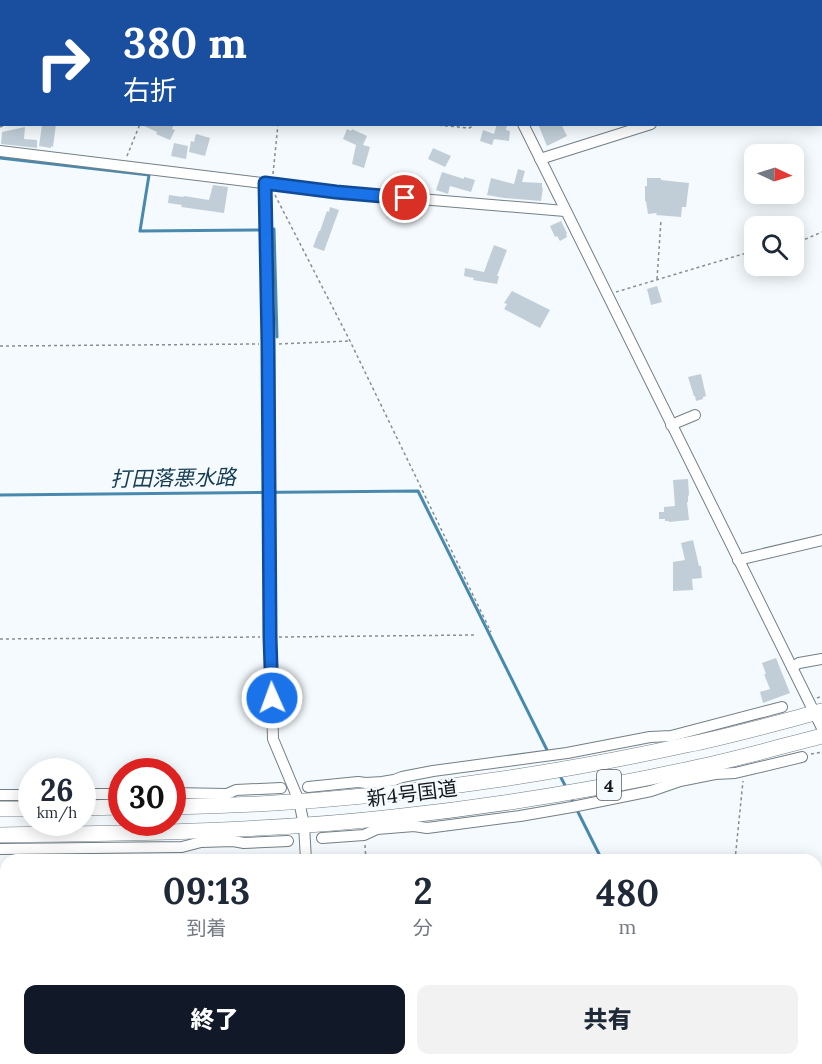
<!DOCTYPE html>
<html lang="ja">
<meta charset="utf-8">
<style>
body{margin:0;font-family:Lora,"Noto Sans JP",serif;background:#f2f2f3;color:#1f2937;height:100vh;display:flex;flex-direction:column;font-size:22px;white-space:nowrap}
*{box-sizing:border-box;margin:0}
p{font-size:20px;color:#747a83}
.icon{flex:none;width:33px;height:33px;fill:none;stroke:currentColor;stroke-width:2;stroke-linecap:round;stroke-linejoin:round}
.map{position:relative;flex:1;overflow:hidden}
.side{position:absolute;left:0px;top:854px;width:822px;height:212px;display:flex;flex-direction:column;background:#fff;border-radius:18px 18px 0 0;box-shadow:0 3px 15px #0003}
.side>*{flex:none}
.top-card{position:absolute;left:0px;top:0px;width:822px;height:126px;box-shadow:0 3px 15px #0003;background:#1a4fa0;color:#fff;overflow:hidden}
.needle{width:39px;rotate:94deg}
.buttons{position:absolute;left:744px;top:144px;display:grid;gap:12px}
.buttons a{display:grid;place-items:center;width:60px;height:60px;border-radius:12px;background:#fff;box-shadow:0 3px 15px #0003;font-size:30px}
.speed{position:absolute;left:18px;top:758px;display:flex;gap:12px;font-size:30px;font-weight:700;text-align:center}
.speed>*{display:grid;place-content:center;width:78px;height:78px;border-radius:50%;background:#fff;box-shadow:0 3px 15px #0003;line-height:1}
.speed small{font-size:15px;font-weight:400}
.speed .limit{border:9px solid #d22;background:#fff;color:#111}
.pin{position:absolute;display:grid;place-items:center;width:51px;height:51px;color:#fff;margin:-26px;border:3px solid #fff;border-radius:50%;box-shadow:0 2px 6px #0007}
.me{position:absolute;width:66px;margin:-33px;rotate:358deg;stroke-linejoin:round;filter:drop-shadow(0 0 4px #0008)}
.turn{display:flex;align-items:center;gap:21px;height:126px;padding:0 24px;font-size:27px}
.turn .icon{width:78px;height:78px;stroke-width:2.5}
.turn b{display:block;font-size:42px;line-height:51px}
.eta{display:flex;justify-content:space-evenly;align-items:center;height:102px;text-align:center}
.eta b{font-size:36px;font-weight:800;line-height:42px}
.action{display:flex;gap:12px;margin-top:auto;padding:12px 24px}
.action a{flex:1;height:69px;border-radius:12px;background:#111827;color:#fff;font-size:24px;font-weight:800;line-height:69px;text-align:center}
.action a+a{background:#f2f2f3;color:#1f2937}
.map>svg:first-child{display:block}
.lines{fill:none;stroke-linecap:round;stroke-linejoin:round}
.stream{stroke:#4a89ae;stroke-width:3}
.river{stroke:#61b9ed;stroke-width:16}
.building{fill:#c1ced7}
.minor-casing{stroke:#737f87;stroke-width:12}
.major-casing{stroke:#737f87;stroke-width:14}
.highway-casing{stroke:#737f87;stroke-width:16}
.path{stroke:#888d90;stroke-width:1.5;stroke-dasharray:3 3;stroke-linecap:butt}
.minor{stroke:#fff;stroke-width:10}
.major{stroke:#fff;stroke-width:12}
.highway{stroke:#fff;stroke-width:15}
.route-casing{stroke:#114b97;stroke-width:15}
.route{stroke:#1a73e8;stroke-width:10}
.labels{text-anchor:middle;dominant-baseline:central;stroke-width:4.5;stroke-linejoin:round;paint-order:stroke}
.shield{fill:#f4fafd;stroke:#575c60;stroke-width:1.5}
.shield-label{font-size:18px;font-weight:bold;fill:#14191c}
.street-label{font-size:20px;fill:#14191c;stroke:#f4fafd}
.water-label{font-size:21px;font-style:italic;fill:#163c52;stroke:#f4fafd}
</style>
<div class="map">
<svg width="822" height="1064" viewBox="0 0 822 1064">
<rect width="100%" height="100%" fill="#f4fafd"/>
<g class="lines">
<g class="stream">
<polyline points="0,158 149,175 140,231 263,230"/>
<polyline points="270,230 274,229 277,337"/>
<polyline points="0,495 418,491 548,752"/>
<polyline points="559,774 567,789"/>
<polyline points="571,798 602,860"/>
<polyline points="816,1017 822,1017"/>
<polyline points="531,1064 561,1059"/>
</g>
<g class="river">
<polyline points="567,0 570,2"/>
<polyline points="820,53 822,53"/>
</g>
</g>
<g class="building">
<polygon points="49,124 56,124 53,147 51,146 51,148 39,146 42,125 49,126"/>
<polygon points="140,124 174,124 172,129 175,130 170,140 156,134 157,132"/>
<polygon points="497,124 507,124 506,130 510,131 509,141 494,139 492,145 480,141 483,130 494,134"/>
<polygon points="538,124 561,124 567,136 547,146"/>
<polygon points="25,127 24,139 37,140 37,148 1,144 2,132"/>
<polygon points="347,129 351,131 352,129 367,136 363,145 370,147 364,168 352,164 356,145 343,139"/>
<polygon points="196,134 210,138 205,156 189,152 191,141 194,142"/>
<polygon points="174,143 188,146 186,159 171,156"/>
<polygon points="433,148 451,156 445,167 428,159"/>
<polygon points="518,169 525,171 522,182 542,183 542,188 543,188 541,201 504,198 487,195 491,178 514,184"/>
<polygon points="442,172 464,179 464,177 475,180 471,192 450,186 448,194 436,190"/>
<polygon points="647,178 661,178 661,180 689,183 686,207 682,207 681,217 656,215 657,213 648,214 646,201 645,201 645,186 647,186"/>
<polygon points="213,185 228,187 224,213 181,207 182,205 168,203 169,195 183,197 184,196 209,200"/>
<polygon points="330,207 339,210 324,251 313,247 319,231 320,231 327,211 329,212"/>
<polygon points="561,221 567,233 566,234 567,237 560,241 557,236 555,237 550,226"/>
<polygon points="494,245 507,250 497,276 499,276 497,284 473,280 474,278 464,276 465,268 484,272"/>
<polygon points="657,286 662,302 651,305 647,289"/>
<polygon points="512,291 550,310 540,328 504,309 507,304 504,303"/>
<polygon points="701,374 706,396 703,397 703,399 696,401 695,396 694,396 688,377"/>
<polygon points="688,479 689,495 688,496 688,502 687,502 689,520 669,522 669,521 665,521 665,519 659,519 659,512 664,512 664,507 675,506 673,480"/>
<polygon points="693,540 699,566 701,566 702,578 692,579 693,590 673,591 673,562 685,560 681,543"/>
<polygon points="776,658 790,693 763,703 760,692 770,689 764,674 766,674 762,663"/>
</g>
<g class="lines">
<defs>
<g id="minor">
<polyline points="462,0 462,2"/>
<polyline points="537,0 538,2"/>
<polyline points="707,2 707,0"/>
<polyline points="820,81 822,81"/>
<polyline points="523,124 822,728"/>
<polyline points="0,151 336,192 565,211"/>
<polyline points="540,159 651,124"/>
<polyline points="265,182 269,344 270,637 273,739 299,801 304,825 306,860"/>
<polyline points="671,425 695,415"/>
<polyline points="738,560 822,540"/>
<polyline points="792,667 799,663 822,659"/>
<polyline points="308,787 358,782 366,783 382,782 394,780 402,777 433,771 567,753 650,737 671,736 782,707"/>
<polyline points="172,793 227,794 236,790 281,788"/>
<polyline points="82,794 122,794"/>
<polyline points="0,795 32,795"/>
<polyline points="322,838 364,835 377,829 414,826 427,828 520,816 572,807 651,791 680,781 715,774 735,773 802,757"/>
<polyline points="0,849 182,847 201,842 233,841 244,843 288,841"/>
<polyline points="325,1059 325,1064"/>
<polyline points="625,1059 626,1064"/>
</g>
<g id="major">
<polyline points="816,1010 822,1009"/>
<polyline points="479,1064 512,1059"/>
</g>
<g id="highway">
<path d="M172 807C345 804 517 782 686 745 731 736 777 723 822 711"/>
<polyline points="82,808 122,807"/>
<polyline points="0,809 32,809"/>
<path d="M0 835C132 833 263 832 394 817 495 806 595 790 694 768 737 759 779 747 822 736"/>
</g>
</defs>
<use href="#minor" class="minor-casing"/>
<use href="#major" class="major-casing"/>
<use href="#highway" class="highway-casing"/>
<g class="path">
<polyline points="228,0 228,2"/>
<polyline points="632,0 637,2"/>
<polyline points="301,2 302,0"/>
<polyline points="820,17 822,17"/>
<polyline points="427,124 469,128 477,124"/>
<polyline points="0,127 8,124"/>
<polyline points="127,156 140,124"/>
<polyline points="273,174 278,124"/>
<polyline points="275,195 350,341 491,632"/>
<polyline points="794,244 822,232"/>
<polyline points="657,279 661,220"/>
<polyline points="616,292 743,254 754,254"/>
<polyline points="279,344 349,341"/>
<polyline points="0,346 259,344"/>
<polyline points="279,637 476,635"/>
<polyline points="0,639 260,637"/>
<polyline points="817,698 822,696"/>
<polyline points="811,754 822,752"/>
<polyline points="365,845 366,860"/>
<polyline points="735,860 743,781"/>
<polyline points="0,912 6,933"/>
<polyline points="0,1027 6,1026"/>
<polyline points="18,1059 19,1064"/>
<polyline points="149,1059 149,1064"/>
</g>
<use href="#minor" class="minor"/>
<use href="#major" class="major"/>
<use href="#highway" class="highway"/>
</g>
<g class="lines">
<defs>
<polyline id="route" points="272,698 270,637 268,344 265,183 336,192 405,198"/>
</defs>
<use href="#route" class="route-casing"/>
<use href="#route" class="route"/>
</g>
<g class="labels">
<rect class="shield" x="597" y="770" width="24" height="30" rx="4.5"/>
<g class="shield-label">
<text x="609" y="785">4</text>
</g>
<g class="street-label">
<text transform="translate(412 793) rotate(-7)">新4号国道</text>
</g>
<g class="water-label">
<text transform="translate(173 478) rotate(-1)">打田落悪水路</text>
</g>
</g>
</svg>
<div class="buttons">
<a><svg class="needle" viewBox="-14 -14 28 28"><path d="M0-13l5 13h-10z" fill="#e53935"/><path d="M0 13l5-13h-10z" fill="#747a83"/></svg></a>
<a><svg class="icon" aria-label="search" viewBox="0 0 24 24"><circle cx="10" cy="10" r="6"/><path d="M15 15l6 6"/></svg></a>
</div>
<div class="speed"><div>26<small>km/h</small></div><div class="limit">30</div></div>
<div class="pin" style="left:405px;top:198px;background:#d93025"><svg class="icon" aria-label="arrive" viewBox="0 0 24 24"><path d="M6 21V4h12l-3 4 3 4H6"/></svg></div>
<svg class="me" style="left:272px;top:698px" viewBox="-20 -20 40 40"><circle r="17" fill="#1a73e8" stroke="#fff" stroke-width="3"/><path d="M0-11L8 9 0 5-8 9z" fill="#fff"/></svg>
<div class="top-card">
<div class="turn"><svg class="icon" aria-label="right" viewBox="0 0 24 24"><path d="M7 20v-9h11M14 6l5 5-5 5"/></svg><div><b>380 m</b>右折</div></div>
</div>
<section class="side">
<div class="eta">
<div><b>09:13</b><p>到着</p></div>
<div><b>2</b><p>分</p></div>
<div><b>480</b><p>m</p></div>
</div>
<div class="action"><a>終了</a><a>共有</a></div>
</section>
</div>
